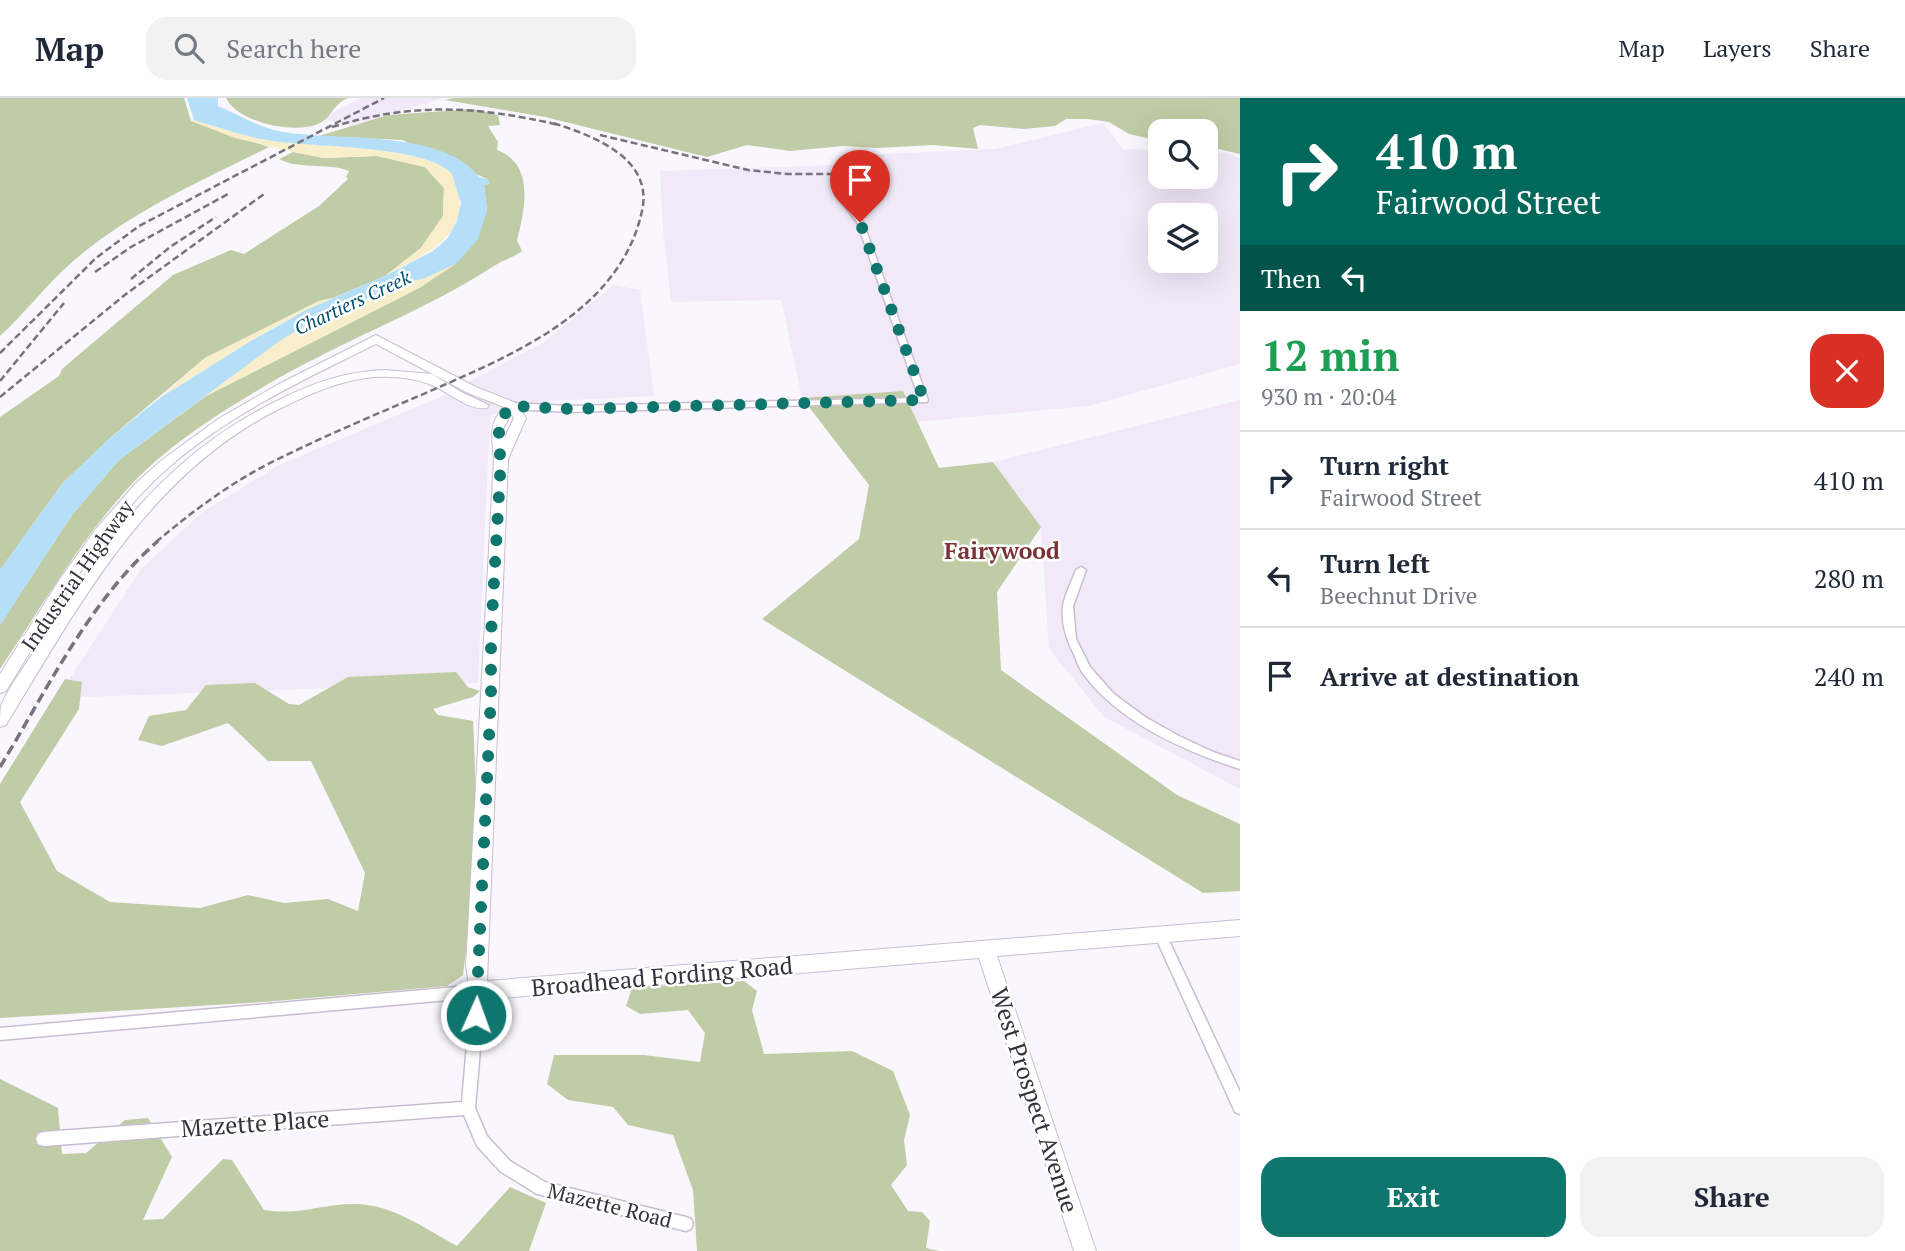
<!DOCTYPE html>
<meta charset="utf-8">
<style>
body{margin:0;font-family:"PT Serif",serif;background:#f2f2f3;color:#1f2937;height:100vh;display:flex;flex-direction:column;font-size:26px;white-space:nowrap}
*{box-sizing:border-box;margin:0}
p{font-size:23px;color:#747a83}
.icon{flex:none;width:38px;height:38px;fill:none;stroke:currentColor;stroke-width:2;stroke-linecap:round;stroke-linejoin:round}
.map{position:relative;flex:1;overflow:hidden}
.side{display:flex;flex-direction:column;background:#fff;width:665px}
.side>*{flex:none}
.guide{background:#00695c;color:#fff;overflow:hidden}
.controls{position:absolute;left:1148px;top:21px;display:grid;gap:14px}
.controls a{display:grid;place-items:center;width:70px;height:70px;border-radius:14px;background:#fff;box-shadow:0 7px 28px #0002;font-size:35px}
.pin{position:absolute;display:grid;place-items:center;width:60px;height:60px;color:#fff;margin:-72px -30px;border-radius:50% 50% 50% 0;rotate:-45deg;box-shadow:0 0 7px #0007}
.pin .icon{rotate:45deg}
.me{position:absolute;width:77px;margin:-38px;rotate:2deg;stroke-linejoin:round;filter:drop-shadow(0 0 5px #0008)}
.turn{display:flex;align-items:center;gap:24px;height:147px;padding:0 21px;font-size:32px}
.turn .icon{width:91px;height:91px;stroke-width:2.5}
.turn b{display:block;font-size:49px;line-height:60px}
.then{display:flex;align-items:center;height:66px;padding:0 21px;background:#0003;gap:14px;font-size:26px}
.round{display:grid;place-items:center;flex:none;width:74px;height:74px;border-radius:21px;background:#f2f2f3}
.head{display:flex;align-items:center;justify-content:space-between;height:119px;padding:0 21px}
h1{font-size:42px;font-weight:600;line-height:52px;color:#1e9e55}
.button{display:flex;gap:14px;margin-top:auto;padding:14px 21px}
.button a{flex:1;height:80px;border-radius:21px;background:#0f766e;color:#fff;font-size:28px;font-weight:600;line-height:80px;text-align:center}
.button a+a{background:#f2f2f3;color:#1f2937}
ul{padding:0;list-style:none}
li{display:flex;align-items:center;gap:21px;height:98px;padding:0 21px;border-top:2px solid #e0e1e3}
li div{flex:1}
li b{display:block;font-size:26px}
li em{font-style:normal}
header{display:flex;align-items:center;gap:42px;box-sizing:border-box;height:98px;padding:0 35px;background:#fff;border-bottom:2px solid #e0e1e3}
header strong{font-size:33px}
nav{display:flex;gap:38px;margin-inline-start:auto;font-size:24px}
.search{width:490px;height:63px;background:#f2f2f3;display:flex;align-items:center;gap:18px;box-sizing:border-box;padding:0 24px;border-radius:21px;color:#747a83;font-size:26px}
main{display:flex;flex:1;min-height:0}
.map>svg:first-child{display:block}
.built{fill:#f1e9f8;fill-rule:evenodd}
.green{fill:#c0cca5}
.sand{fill:#f8eec9}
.water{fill:#b5def8}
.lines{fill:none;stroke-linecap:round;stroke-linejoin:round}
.street-casing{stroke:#c8bed1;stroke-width:3}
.secondary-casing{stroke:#c8bed1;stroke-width:2}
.street{fill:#fff;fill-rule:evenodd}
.secondary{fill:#fff;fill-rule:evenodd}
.rail-far1{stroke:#77737b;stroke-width:2.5;stroke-dasharray:7 3.5;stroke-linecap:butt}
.rail{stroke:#77737b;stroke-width:3.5;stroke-dasharray:10 5;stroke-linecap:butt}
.route{stroke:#0f766e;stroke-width:12;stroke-dasharray:0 21.6}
.labels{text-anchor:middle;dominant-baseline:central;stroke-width:5;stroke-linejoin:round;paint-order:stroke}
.far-water-label{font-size:19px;font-style:italic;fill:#004e70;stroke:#fff}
.street-label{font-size:21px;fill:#36323a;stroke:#fff}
.neighbourhood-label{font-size:23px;font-weight:bold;fill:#7a3234;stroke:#fff}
.near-street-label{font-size:24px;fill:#36323a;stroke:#fff}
</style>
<header>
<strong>Map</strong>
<div class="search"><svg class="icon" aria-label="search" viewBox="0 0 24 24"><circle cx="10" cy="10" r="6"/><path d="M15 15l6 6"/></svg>Search here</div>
<nav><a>Map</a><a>Layers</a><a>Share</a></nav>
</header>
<main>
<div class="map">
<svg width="1240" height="1153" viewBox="0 0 1240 1153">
<rect width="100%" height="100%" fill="#faf6fe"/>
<g class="built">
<polygon points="360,0 445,0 352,27 320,21"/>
<path d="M1103 25 1123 51 1160 52V79H1206V54L1226 55 1240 60V266L1088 308 917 324 903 293 802 300 781 202 671 204 663 133 660 73 835 67 840 58 995 51ZM1160 117H1206V163H1160Z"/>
<polygon points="613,187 640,192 654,298 553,303 490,318 478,585 57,600 141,471 201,415 279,367 440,299 546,243"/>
<polygon points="1240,302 1240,691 1104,619 1049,551 1041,429 993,364"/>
</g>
<g class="green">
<path d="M0 0H184L191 23 269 49C201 83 129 114 71 165 46 187 25 215 0 238Z"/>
<path d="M226 0H348C332 7 333 18 320 25 297 37 238 25 226 0Z"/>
<polygon points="454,0 1240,0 1240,56 1206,48 1206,33 1160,33 1160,43 1129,36 1109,24 1088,21 1066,21 1055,28 1024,31 980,27 973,30 978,51 933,47 877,50 843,48 790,53 747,47 707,59 545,19 445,2"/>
<path d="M473 11 498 17 500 27 488 28 498 44 497 52C535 66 525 112 517 142L522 153C514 159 503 162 494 168 420 216 335 245 260 291 211 320 159 354 122 397 75 450 39 513 0 571V527L72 417 119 362 206 298 421 189 487 113 484 87 490 85 487 81 402 42 319 38 388 17Z"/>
<path d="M293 54 324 60 377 58 425 69 444 90 443 118 421 150 385 178 333 200 319 203 205 260 110 340 62 386 0 472V319L59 278 62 271 173 177 231 152 244 156 319 108 348 81 346 79 349 73C327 64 299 72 279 61Z"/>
<polygon points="903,293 939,370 993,364 1041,429 997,494 1001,572 1177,697 1240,726 1240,793 1203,795 762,521 859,441 869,387 802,300"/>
<path d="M456 574 468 589 480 593 473 599 433 611 438 617 473 623C478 708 474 794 463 877L447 888 264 904 0 920V686L65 581 82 584 79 611 20 704 57 773 110 804 200 810 248 797 284 805 328 801 358 813 365 775 311 663H268L228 625 162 648 138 642 149 618 186 612 206 587 255 585 289 606 299 607 348 579Z"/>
<polygon points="744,883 757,893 752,912 764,956 852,953 893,973 910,1017 904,1042 907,1067 891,1087 908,1113 922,1114 930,1123 926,1150 939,1153 697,1153 693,1092 673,1037 628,1027 613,1009 568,1002 547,986 554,957 644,957 700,964 705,935 688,912 640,916 626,908 632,890"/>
<path d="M0 981 58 1010 62 1056 86 1055 125 1022 148 1020 172 1059 143 1122 163 1121 223 1061 232 1062 264 1112C301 1118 323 1105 357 1106 393 1107 426 1131 457 1148L510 1089 546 1105 529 1153H0Z"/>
</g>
<g class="sand">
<path d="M194 22C218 29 243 38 267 42 309 50 425 46 452 76 480 136 427 154 385 178L421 150 443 118 444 90 425 69 377 58 324 60 293 54 235 40 191 23Z"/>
<path d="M457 165 421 189 206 298C237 272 271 245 307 227 356 203 409 188 457 165Z"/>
<path d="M333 200C272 226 216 265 160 300L205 260 319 203Z"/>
</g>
<path class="water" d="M187 0H218V8C238 16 261 31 283 34 337 43 443 31 479 79L487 81 490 86 484 87 487 113 478 141 457 165 425 180 402 186 306 227 281 242 119 362 72 417 0 527V472L62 386 110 340 160 300 249 244 306 212 385 178 433 153 447 141 457 123 461 105 452 76C426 46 309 50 267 42 243 38 218 29 194 22Z"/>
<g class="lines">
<defs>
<g id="street">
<polygon points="843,100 845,101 863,124 928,302 927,304 570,314 512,311 508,308 512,305 570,308 919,300 857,124 840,102"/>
<path d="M1081 469 1086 472 1073 508 1076 541 1090 569 1114 596 1145 619 1179 638 1213 654 1240 663V671C1184 653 1117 624 1082 574 1078 568 1076 561 1073 554 1066 541 1061 523 1063 508 1065 496 1072 483 1076 472Z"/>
<polygon points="1160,830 1164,832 1240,994 1240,1016 1235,1014 1154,836 1156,832"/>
<polygon points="478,887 483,889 485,893 475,1010 487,1038 510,1063 545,1084 686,1119 691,1121 693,1126 691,1131 686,1133 537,1096 500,1073 477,1048 464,1017 43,1048 38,1046 36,1041 38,1036 43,1034 462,1004 471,900 0,942 0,930"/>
</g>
<g id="secondary">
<path d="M376 237 476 289 516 305 526 320 508 361 487 883 1240 822V838L997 858 1096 1153H1074L979 860 478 902 471 899 466 868 494 361C492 339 488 326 504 309L468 295 376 246C295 286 208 326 144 393 88 452 49 524 6 593L0 595V576L60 481 96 431 136 385 162 362 218 321 279 286ZM511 316 514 320 505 339 503 331Z"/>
<path d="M385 272 432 276 461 294 489 307 487 310C469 313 450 295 434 288 414 279 387 277 366 280 336 284 308 297 281 310 149 375 79 507 6 627L0 629C0 623 0 614 1 608 8 589 34 555 46 536 107 438 172 353 279 302 312 285 347 273 385 272Z"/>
</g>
</defs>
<use href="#street" class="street-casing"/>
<use href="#secondary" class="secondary-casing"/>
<use href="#street" class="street"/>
<use href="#secondary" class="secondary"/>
<g class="rail-far1">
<path d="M332 29C413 4 477 8 559 27"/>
<polyline points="600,37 748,72 787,76 845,76"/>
<polyline points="95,174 131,149 228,96"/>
<polyline points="131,181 170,149 216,119"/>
<polyline points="0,255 96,160 139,128 384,0"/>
<polyline points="0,283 64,205"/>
<polyline points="0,299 126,196 264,96"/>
<path d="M156 444C193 413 230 385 274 363 324 338 377 316 428 294 512 257 620 214 642 113 654 59 591 37 550 24"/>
</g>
<path class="rail" d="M0 669C47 592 89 503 158 443"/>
</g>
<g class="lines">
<polyline class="route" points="476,917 491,596 491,536 501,361 498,347 500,321 512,308 570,311 924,302 860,124"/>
</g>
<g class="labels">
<g class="far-water-label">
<text transform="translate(352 204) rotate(-25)">Chartiers Creek</text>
</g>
<g class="street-label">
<text transform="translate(77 477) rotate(-55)">Industrial Highway</text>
<text transform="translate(610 1107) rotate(14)">Mazette Road</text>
</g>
<g class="neighbourhood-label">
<text x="1002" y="452">Fairywood</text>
</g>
<g class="near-street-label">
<text transform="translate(662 878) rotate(-5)">Broadhead Fording Road</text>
<text transform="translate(1035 1002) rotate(72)">West Prospect Avenue</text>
<text transform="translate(255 1025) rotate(-4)">Mazette Place</text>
</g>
</g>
</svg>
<div class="controls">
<a><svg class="icon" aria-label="search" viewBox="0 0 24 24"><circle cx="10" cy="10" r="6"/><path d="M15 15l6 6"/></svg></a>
<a><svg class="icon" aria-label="layers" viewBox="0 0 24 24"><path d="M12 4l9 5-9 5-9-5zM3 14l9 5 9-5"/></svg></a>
</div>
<div class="pin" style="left:860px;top:124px;background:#d93025"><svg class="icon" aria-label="arrive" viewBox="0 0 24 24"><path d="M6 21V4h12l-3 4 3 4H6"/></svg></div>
<svg class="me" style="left:476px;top:917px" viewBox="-20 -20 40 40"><circle r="17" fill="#0f766e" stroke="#fff" stroke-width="3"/><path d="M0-11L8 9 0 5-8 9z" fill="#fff"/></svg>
</div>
<section class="side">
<div class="guide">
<div class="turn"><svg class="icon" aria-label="right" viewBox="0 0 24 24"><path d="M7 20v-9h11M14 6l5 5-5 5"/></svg><div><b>410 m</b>Fairwood Street</div></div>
<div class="then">Then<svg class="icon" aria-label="left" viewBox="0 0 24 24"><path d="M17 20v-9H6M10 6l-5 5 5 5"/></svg></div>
</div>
<div class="head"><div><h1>12 min</h1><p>930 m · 20:04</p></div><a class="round" style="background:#d93025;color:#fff"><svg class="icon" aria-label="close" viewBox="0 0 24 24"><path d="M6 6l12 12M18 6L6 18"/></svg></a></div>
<ul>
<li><svg class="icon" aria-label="right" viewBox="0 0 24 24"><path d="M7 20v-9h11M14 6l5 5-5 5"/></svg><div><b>Turn right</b><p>Fairwood Street</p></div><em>410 m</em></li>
<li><svg class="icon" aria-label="left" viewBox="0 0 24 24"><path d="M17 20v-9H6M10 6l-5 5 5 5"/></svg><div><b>Turn left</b><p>Beechnut Drive</p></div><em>280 m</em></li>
<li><svg class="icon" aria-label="arrive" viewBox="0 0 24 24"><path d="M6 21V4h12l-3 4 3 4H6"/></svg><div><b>Arrive at destination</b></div><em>240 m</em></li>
</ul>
<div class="button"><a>Exit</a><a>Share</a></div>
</section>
</main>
